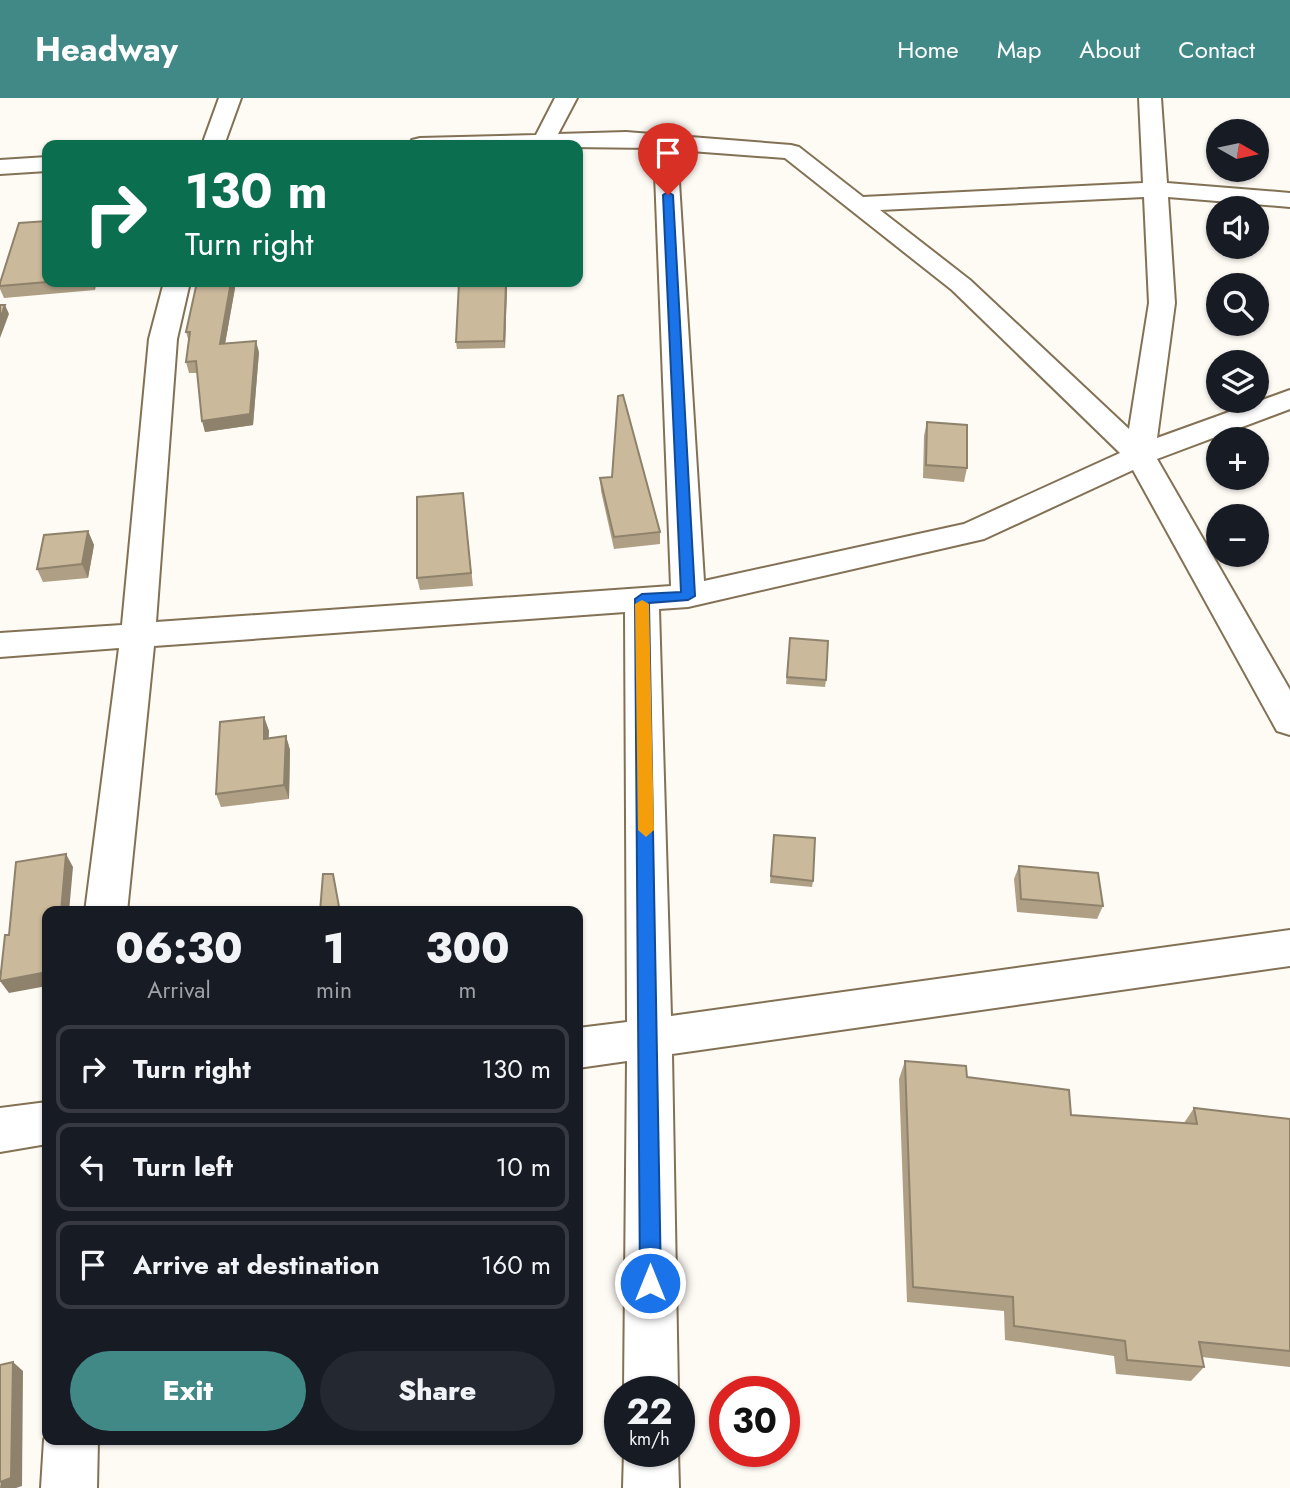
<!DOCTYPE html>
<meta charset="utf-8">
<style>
body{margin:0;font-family:Jost,sans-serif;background:#242831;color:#f1f3f6;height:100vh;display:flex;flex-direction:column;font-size:26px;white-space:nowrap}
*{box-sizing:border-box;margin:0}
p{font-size:23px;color:#9ea1a6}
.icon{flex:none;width:38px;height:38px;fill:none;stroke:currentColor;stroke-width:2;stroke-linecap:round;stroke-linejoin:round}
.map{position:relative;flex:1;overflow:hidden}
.side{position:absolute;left:42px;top:808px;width:541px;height:539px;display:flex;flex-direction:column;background:#171b24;border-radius:14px;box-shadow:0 2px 5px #0004}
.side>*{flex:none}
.top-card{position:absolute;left:42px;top:42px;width:541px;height:147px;border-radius:14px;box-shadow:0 2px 5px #0004;background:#0b6e4f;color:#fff;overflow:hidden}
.needle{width:46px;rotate:99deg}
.buttons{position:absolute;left:1206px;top:21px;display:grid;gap:14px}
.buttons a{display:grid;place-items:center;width:63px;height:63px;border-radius:50%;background:#171b24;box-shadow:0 2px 5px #0004;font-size:35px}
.speed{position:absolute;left:604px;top:1278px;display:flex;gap:14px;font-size:35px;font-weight:700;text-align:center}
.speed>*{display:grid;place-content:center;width:91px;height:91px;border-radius:50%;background:#171b24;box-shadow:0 2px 5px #0004;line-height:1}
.speed small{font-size:18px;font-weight:400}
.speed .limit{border:10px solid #d22;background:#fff;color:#111}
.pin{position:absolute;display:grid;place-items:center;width:60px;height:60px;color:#fff;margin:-72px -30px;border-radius:50% 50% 50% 0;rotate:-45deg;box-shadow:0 0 7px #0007}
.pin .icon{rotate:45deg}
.me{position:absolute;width:77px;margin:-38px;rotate:0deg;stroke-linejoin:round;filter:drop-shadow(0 0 5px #0008)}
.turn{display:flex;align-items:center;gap:24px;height:147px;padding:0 28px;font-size:32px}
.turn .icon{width:91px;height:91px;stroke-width:2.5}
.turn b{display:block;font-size:49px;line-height:60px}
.eta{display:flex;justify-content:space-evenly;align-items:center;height:119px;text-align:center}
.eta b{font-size:42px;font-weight:800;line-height:49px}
.button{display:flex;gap:14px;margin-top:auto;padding:14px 28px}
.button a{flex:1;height:80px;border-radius:42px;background:#418987;color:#fff;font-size:28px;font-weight:800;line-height:80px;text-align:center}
.button a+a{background:#242831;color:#f1f3f6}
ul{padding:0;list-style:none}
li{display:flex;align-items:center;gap:21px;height:88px;margin:0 14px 10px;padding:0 14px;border:4px solid #363941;border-radius:14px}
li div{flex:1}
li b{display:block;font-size:26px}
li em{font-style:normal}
header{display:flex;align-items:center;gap:42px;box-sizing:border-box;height:98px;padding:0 35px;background:#418987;color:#fff}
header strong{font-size:33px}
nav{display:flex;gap:38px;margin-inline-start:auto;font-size:24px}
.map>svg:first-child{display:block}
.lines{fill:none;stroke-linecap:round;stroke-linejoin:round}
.street-casing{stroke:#827155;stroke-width:4}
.street{fill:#fff;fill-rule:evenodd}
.wall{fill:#af9f85}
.shaded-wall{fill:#8e826c}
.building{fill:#cbb99b;stroke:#8e826c;stroke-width:2}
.route{fill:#1a73e8;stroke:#114b97;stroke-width:2}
.slow{fill:#f59e0b}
</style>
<header>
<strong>Headway</strong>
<nav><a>Home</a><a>Map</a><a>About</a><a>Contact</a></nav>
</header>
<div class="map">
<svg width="1290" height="1390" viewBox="0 0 1290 1390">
<rect width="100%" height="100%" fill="#fefaf4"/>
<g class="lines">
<defs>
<g id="street">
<polygon points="219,0 241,0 224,47 202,47"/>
<path d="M555 0H577L558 36 626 34 791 47 799 49 863 99 1143 85 1139 0H1161L1167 85 1290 95V109L1168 99 1175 205 1157 340 1290 292V311L1157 361 1290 592V637L1277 633 1133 372 984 441 688 509 659 511 671 918 1290 832V868L672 956 678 1293H624L627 963 578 970V930L627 924 625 514 154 548 127 814H85L119 550 0 559V535L122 527 149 241 164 184H190L177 241 156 524 671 488 654 50 409 47 412 42 420 40 536 37ZM677 52 785 60 952 192 1120 355 964 426 704 483ZM1144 99 1149 205 1129 331 970 182 880 112Z"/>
<polygon points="47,59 47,73 0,76 0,62"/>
<polygon points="47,1004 47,1046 0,1054 0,1010"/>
<polygon points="47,1333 47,1342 98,1342 97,1390 41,1390 44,1342"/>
<polygon points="624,1353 678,1353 679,1390 623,1390"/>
</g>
</defs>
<use href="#street" class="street-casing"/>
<use href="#street" class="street"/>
</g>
<g class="wall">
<polygon points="96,184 95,192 4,200 0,191 0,185"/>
<polygon points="197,184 233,184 235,190 225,246 259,254 253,327 205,334 197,275 189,275 186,264 189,244 186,234"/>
<polygon points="507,187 505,250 457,251 456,244"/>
<polygon points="927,324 967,370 964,384 923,380 924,338"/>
<polygon points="600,380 660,434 660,446 614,451 601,393"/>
<polygon points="463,395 473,488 420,492 417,480"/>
<polygon points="88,433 94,447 88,480 43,484 37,471"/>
<polygon points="790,540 826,582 825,589 786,586"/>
<polygon points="264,619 269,633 268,640 286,638 290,652 289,701 221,709 216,696"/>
<polygon points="774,737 813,783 812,789 770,785"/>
<polygon points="1019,768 1103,808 1097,821 1017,814 1014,781"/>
<polygon points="905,963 967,979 1071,1017 1184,1025 1194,1010 1290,1021 1290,1269 1202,1259 1204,1269 1191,1283 1116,1276 1114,1258 1005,1242 1004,1213 907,1204 899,981"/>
</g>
<g class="shaded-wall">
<polygon points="92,184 96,184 95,192"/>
<polygon points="231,184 233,184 235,190 223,257 220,246"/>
<polygon points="506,184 507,187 505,250 504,243"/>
<polygon points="5,207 9,216 0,240 0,221"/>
<polygon points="256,243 259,254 253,327 205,334 202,323"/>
<polygon points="88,433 94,447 88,480 82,466"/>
<polygon points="264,619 269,633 268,655 264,641"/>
<polygon points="286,638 290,652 289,701 284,687"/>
<polygon points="66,756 73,769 69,814 61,814"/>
<polygon points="47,874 47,888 9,895 0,883"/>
<polygon points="13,1264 23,1273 22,1388 16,1390 0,1390"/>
</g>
<g class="building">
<polygon points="47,123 47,184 0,188 0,185 19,125"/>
<polygon points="197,184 231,184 220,246 256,243 250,316 202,323 196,263 186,264 190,234 186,234"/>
<polygon points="459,184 506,184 504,243 456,244"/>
<polygon points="0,207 5,207 0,221"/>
<polygon points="623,297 660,434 614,439 600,380 612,379 618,298"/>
<polygon points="927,324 967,327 967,370 926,367"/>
<polygon points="463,395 471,475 417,480 417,399"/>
<polygon points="88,433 82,466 37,471 44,437"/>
<polygon points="790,540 828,543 826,582 787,579"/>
<polygon points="264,619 264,641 286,638 284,687 216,696 220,624"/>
<polygon points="774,737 815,740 813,783 771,778"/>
<polygon points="66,756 61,814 47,814 47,874 0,883 5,837 9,837 16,764"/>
<polygon points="1019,768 1098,775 1103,808 1021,801"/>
<polygon points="323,776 333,776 340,814 320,814"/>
<polygon points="905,963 966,968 967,979 1069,992 1071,1017 1197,1026 1194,1010 1290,1021 1290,1253 1199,1244 1204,1269 1127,1262 1125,1243 1014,1228 1013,1199 913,1189"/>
<polygon points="13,1264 11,1380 0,1384 0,1267"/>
</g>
<polygon class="route" points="668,94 673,97 695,498 688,502 649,505 661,1185 658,1192 650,1195 643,1192 640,1185 635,501 642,496 681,494 663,97"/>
<polygon class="slow" points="642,502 649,506 654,732 646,739 638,732 635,506"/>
</svg>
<div class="buttons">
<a><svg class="needle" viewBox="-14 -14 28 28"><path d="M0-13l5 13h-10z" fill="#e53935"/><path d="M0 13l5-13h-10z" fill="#9ea1a6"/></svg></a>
<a><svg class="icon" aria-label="sound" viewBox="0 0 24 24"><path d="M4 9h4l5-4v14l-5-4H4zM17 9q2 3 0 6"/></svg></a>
<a><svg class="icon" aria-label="search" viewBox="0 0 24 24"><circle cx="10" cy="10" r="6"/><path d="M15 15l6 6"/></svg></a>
<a><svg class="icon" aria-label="layers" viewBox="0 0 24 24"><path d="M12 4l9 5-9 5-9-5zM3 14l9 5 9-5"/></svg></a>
<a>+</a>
<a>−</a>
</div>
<div class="speed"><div>22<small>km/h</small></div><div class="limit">30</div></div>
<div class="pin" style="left:668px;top:97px;background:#d93025"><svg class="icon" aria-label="arrive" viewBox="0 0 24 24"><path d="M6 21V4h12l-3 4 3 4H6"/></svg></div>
<svg class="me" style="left:650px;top:1185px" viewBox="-20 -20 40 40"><circle r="17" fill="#1a73e8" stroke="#fff" stroke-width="3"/><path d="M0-11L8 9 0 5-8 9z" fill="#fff"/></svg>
<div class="top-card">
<div class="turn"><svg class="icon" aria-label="right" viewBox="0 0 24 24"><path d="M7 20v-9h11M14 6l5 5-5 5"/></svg><div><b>130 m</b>Turn right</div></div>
</div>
<section class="side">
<div class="eta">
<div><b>06:30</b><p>Arrival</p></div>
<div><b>1</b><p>min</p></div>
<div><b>300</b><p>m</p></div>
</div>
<ul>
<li><svg class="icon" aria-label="right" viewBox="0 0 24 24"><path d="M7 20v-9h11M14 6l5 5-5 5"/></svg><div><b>Turn right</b></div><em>130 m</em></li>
<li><svg class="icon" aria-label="left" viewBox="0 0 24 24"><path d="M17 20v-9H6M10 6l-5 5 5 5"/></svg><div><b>Turn left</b></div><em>10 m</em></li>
<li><svg class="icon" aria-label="arrive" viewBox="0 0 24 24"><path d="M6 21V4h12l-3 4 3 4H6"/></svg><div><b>Arrive at destination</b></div><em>160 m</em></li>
</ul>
<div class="button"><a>Exit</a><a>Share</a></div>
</section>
</div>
